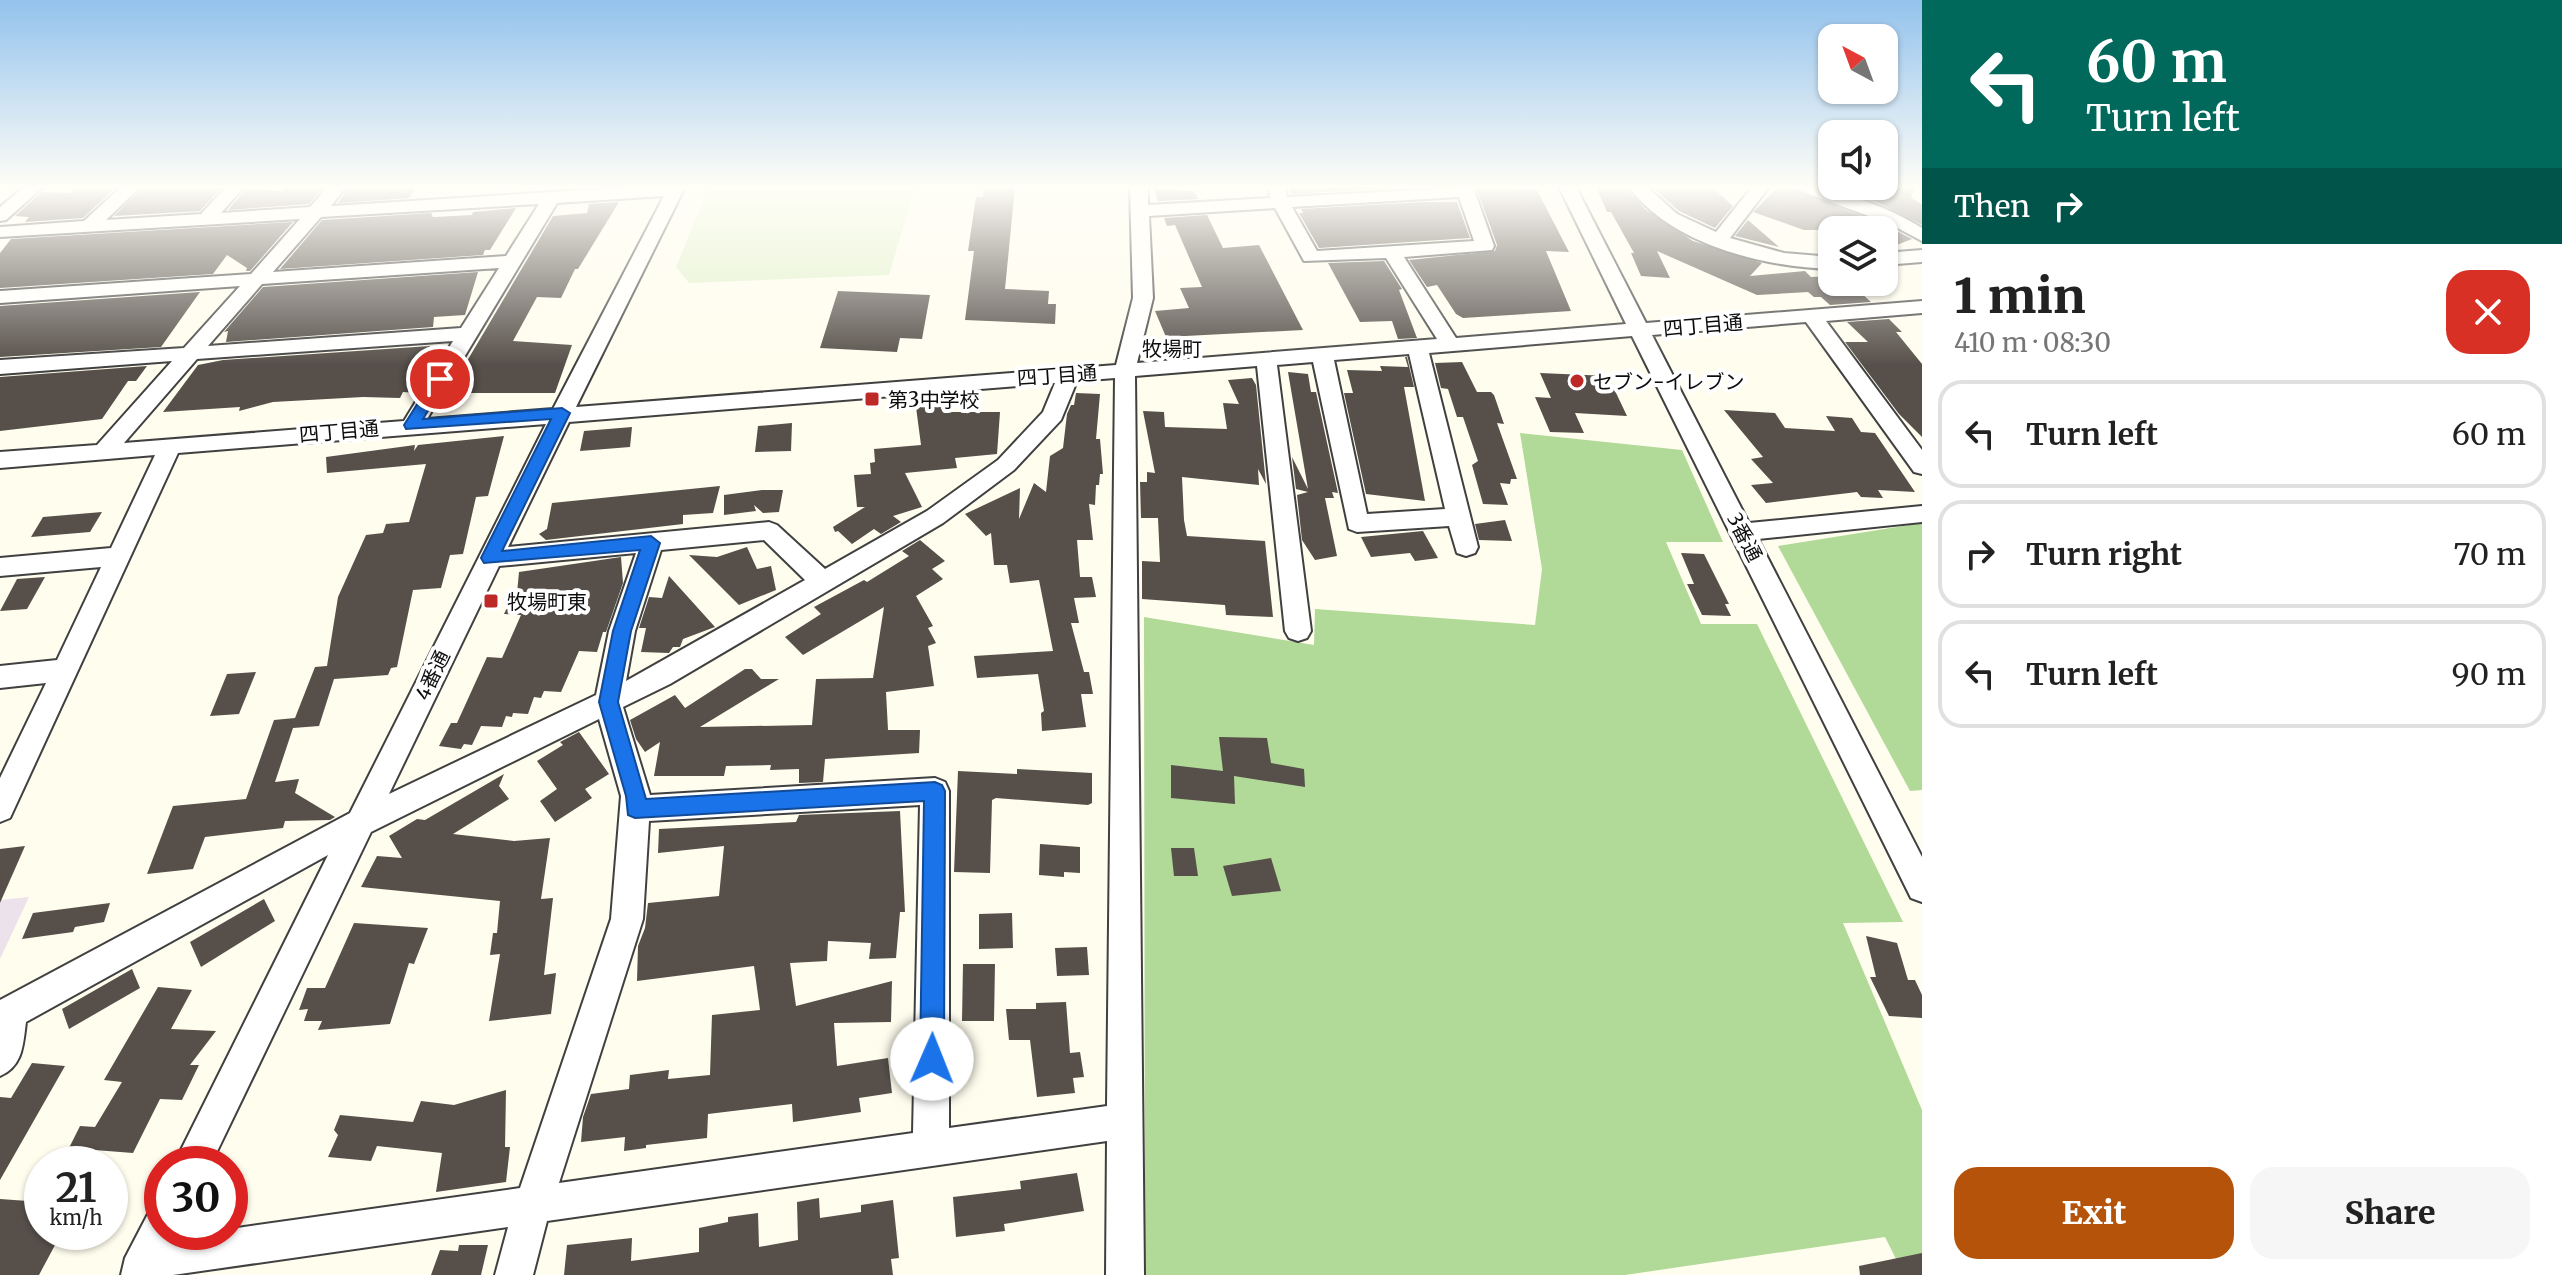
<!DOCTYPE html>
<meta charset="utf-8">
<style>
body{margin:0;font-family:Merriweather,"Noto Sans JP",serif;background:#f6f6f6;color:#222;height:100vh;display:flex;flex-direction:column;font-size:30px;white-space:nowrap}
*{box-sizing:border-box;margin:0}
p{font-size:26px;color:#767676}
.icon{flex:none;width:44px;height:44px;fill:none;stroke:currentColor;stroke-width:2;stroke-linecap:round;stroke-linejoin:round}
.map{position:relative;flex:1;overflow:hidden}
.details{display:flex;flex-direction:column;background:#fff;width:640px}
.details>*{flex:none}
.top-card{background:#00695c;color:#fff;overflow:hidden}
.needle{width:52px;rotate:319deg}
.tools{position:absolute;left:1818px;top:24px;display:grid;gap:16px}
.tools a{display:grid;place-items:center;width:80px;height:80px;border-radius:16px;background:#fff;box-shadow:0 2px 6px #0004;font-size:40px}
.speed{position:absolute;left:24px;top:1146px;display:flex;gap:16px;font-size:40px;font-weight:700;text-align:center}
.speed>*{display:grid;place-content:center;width:104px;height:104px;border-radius:50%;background:#fff;box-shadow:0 2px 6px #0004;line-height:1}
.speed small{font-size:20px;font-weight:400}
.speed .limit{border:12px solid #d22;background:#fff;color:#111}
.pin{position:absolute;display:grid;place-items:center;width:68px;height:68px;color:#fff;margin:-34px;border:4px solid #fff;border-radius:50%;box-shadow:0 2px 8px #0007}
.me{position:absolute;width:88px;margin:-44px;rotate:1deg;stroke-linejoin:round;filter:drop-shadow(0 0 6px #0008)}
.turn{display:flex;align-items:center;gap:28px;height:168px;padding:0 32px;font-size:36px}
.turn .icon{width:104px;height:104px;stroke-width:2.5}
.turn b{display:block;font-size:56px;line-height:68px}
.then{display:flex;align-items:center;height:76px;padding:0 32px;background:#0003;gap:16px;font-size:30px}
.round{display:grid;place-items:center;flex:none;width:84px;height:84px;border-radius:24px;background:#f6f6f6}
.summary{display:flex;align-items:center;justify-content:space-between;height:136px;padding:0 32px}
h1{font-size:48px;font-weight:800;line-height:60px}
.cta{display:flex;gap:16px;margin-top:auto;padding:16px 32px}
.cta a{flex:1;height:92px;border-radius:24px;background:#b45309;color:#fff;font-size:32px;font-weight:800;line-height:92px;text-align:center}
.cta a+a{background:#f6f6f6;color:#222}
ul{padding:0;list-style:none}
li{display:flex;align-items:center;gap:24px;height:108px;margin:0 16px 12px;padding:0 16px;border:4px solid #e0e0e0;border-radius:24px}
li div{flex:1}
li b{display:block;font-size:30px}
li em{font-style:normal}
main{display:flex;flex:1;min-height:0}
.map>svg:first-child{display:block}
.industrial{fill:#ece2ec}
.forest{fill:#b1d997}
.pitch{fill:#e0f0ca}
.building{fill:#564f4a}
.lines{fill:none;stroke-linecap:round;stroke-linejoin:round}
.minor-casing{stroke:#404040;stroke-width:4}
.minor{fill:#fff;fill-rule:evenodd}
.route{fill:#1a73e8;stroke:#114b97;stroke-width:2}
.poi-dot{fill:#bc2926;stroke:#fff;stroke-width:3}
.labels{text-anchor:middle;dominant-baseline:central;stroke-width:8;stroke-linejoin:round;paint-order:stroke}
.street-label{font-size:20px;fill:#0d0d0d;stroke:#fff}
.far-quarter-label{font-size:20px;fill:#0d0d0d;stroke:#fff}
.poi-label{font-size:20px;fill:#0d0d0d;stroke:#fff;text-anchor:start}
</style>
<main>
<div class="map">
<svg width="1922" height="1275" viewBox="0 0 1922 1275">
<rect width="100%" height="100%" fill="#fffdee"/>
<polygon class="industrial" points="29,897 0,959 0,900"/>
<g class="forest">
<polygon points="1520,433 1682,450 1723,542 1666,542 1701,624 1757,624 1903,922 1843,923 1922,1110 1922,1275 1904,1275 1885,1237 1625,1275 1145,1275 1144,617 1314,645 1315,609 1535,625 1542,569"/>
<polygon points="1922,523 1922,790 1910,791 1778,546"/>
</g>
<polygon class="pitch" points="709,187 915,187 889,275 689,283 676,267"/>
<g class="building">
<polygon points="72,187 116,187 83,218 25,222 29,217 15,216 42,192 72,193"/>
<polygon points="143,187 204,187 221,188 200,211 114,216"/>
<polygon points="315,187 324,187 309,204 228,210 246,189 284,191 286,188"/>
<polygon points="349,187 417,187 409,198 338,203"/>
<polygon points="984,187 1015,187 1005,289 1049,291 1048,304 1056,304 1055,324 965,320 974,251 968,251 976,197 983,197"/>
<polygon points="1288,187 1391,187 1392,188 1292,194"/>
<polygon points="1476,187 1537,190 1569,252 1546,251 1571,311 1463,318 1456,314 1437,285 1427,287 1409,260 1495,251 1497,245"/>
<polygon points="1596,187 1626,187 1645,209 1693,241 1762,263 1750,276 1805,271 1811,277 1832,276 1832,282 1849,282 1871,302 1830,305 1821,297 1814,297 1808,292 1757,295 1657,251 1670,278 1641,276 1631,253 1634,253 1611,212 1607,212"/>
<polygon points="1652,187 1712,187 1733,206 1715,228 1679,211"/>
<polygon points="1778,187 1787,187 1889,227 1912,239 1884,250 1884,230 1804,230 1753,212"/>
<polygon points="1825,187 1915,187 1911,198 1922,204 1922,225 1876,202"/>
<polygon points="1154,189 1194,191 1198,199 1158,201"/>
<polygon points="619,202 578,269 575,269 561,298 537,297 513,341 572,345 555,393 448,393 553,216 587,213 589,204"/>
<polygon points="1424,202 1457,202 1470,238 1319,248 1299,213 1303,213 1301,209"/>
<polygon points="516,208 490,250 485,250 483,255 280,269 322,220 431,213 433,217 472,215 473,212"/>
<polygon points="1207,215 1223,248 1259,245 1303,330 1166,337 1155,311 1189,308 1180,288 1202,287 1175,225 1167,226 1164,218"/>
<polygon points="1748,220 1779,247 1735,236"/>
<polygon points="293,222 250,271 246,271 247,268 227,255 213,274 0,288 0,253 11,239"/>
<polygon points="1384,261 1402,289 1399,290 1417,338 1398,339 1392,321 1360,322 1328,263"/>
<polygon points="478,272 465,315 434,317 433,327 226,342 228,331 224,332 263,287"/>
<polygon points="838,291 930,295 922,339 900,338 897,352 820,348"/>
<polygon points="200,292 161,347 0,357 0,306"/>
<polygon points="1889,319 1902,332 1896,332 1922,364 1922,437 1899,414 1845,342 1868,342 1847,322"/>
<polygon points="430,346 424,382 418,393 403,392 400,398 363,397 273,402 239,411 240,407 163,412 198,365 223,360"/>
<polygon points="1405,357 1407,357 1414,387 1404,387 1425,501 1366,494 1344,393 1353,393 1347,370 1382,371 1380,366 1408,367"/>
<polygon points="1462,362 1477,392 1491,392 1494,395 1504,424 1497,423 1517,479 1511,479 1510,484 1500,483 1508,505 1483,504 1472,465 1478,461 1463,417 1457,417 1448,389 1441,388 1435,363"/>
<polygon points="147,366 136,381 128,381 102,419 0,431 0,377"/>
<polygon points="1288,372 1308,374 1311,392 1316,392 1338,493 1332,492 1334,498 1325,498 1337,556 1315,560 1302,540 1297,495 1308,492 1296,489 1292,457 1308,489"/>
<polygon points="1540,373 1608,376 1627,416 1575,413 1584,433 1550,432 1535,397 1551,398"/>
<polygon points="1252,378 1256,385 1266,484 1258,469 1259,485 1182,477 1184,520 1187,536 1265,541 1273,617 1226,615 1225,605 1142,599 1142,561 1160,562 1158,518 1141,518 1140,482 1147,482 1147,472 1155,473 1143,411 1164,412 1165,427 1227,429 1223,403 1239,404 1228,380"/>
<polygon points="1076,393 1100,394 1096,439 1100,439 1103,474 1100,474 1099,485 1096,485 1095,505 1089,504 1093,540 1077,540 1080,577 1092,577 1096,597 1074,598 1079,623 1071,623 1084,672 1089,672 1093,694 1081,694 1086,727 1042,731 1041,713 1044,711 1038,674 977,678 974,656 1053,651 1039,580 1010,583 1007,565 994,565 991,533 986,536 965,514 1020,488 1019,519 1034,483 1046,492 1050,456 1063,448 1067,414 1071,405 1074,405"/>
<polygon points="950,405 951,412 1000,412 997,454 955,458 957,468 905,473 922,507 893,516 901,522 881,534 874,529 852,544 838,531 835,532 833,527 865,507 857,507 854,475 871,474 870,463 875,462 874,449 921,445 916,407"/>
<polygon points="1724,410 1775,413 1785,428 1835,431 1826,416 1852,418 1861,432 1875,433 1915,492 1878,490 1883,498 1861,497 1857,492 1766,503 1751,485 1773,483 1751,459 1763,457"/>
<polygon points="792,423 791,451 755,452 758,426"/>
<polygon points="632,427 630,447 580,451 584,431"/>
<polygon points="504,436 488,496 476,497 463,554 450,555 441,588 413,590 397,667 391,668 388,675 334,679 319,726 293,728 275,782 299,779 295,793 335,817 330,820 285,821 283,828 205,837 193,869 147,874 173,806 246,799 274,720 295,718 315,667 327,666 338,597 366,535 383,533 386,524 409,522 426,464 327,473 326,457 415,445 414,451 418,445"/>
<polygon points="720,486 713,513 683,515 683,524 546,540 539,534 547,529 552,503"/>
<polygon points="762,490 783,490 779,512 763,513 754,505 756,511 724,515 724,495"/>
<polygon points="102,512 90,532 31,537 43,517"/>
<polygon points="1505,520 1512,541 1479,540 1475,524"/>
<polygon points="1423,531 1438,558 1415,561 1410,553 1371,557 1361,537"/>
<polygon points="920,540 945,561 932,569 943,579 916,596 933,626 928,628 936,643 928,646 934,686 886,692 888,730 920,730 919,753 825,759 823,782 799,783 799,769 770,770 771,765 726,766 724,776 654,776 660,742 645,752 636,739 630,720 675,695 685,708 745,669 752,669 761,679 779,679 700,727 812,725 816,679 873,678 884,607 803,655 785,637 821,614 814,607 864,580 867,582 909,556 902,551"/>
<polygon points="747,547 757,569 771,566 776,590 739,605 689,555 717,557"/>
<polygon points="1681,553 1704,554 1729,604 1725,604 1731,616 1702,615 1687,584 1694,584"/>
<polygon points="621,557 623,583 606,632 603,632 597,652 579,651 561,692 544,691 541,698 534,697 528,714 513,713 512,717 506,716 502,727 481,726 472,745 464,744 461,749 439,746 451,723 457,723 487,657 502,658 521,615 504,614 514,593 517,593 519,572"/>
<polygon points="669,576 715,627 683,639 680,647 673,647 669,653 641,652 646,628 639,628 649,597 662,598"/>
<polygon points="45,577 27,609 0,611 17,579"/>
<polygon points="256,672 239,714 210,716 227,674"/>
<polygon points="579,732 609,774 585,789 592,798 555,822 540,801 557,789 537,761 563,745 560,742"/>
<polygon points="1219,737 1267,738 1271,763 1304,769 1305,787 1234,776 1235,804 1171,798 1171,765 1223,771"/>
<polygon points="1017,769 1092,773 1092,803 1088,805 996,798 992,800 990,873 954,872 958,771 1017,774"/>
<polygon points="504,774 499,786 509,799 453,834 514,841 550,838 541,899 553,898 544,975 556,973 551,1014 489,1021 500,954 490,955 493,933 497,933 500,901 361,887 377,856 402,858 389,836 417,819 425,820"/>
<polygon points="900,811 905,912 900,912 896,958 869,959 871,943 828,941 827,961 790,963 796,1006 892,981 891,1022 834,1023 837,1066 888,1058 892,1093 859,1098 861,1112 793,1122 792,1104 708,1114 707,1138 646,1145 646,1148 624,1151 625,1137 581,1142 583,1117 591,1094 629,1089 630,1075 669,1070 668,1079 710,1075 712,1015 760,1010 754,966 637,981 638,946 645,928 648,903 719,896 724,846 658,853 659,829 796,822 799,815"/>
<polygon points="1040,844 1080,847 1080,873 1064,872 1064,877 1039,875"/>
<polygon points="25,846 0,903 0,849"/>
<polygon points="1171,848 1194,848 1198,876 1174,876"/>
<polygon points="1271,858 1281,891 1232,896 1223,866"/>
<polygon points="264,899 275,921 201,967 190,942"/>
<polygon points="110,903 104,922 75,927 73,932 22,939 33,913"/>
<polygon points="1012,913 1013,948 979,949 979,914"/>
<polygon points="354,923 428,928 414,964 409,963 390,1024 318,1030 322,1021 304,1021 308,1009 299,1010 307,988 325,988"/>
<polygon points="1866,936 1897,943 1908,980 1915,980 1922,995 1922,1018 1889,1016 1870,977 1876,977"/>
<polygon points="1087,947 1089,975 1057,976 1055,948"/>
<polygon points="963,964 995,964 994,1021 962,1021"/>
<polygon points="132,969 140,988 69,1029 62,1009"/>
<polygon points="158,987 192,990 171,1029 216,1031 190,1065 199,1065 182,1100 160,1099 133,1153 69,1148 80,1126 95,1127 122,1082 104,1080"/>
<polygon points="1066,1002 1070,1053 1080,1052 1084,1077 1073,1078 1075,1093 1037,1097 1030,1040 1009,1040 1006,1009 1036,1009 1036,1003"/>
<polygon points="32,1063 65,1066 0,1180 0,1097 11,1098"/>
<polygon points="506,1090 505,1147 510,1147 506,1182 436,1192 442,1153 377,1146 371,1161 328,1157 338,1135 334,1130 340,1115 413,1122 421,1101 454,1105"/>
<polygon points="1077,1173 1084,1211 1004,1224 1005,1231 956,1237 953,1197 1021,1189 1020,1181"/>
<polygon points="819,1198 820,1218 861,1212 861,1205 893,1200 899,1258 891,1259 893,1275 564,1275 567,1245 632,1238 631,1261 699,1252 699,1228 728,1222 728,1217 758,1213 759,1247 798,1240 797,1202"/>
<polygon points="0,1199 42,1202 42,1232 62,1232 39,1275 0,1275"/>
<polygon points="459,1245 488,1245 481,1275 431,1275 440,1250 458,1251"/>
<polygon points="1922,1253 1922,1275 1860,1275 1859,1266"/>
</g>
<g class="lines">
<defs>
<g id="minor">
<polygon points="24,187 43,187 6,220 0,221 0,207"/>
<path d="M121 187H140L106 220 201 214 226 187H244L221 213 310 207 328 187H346L331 206 633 187H685L576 407 1116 365 1133 298 1130 187H1148V205L1270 198 1269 187H1285L1287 197 1473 187 1494 246 1492 250 1404 257 1456 338 1626 324 1559 187H1576L1646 323 1922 301V313L1826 321 1922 450V474L1914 472 1806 322 1652 335 1749 523 1922 506V522L1758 539 1922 857V902L1911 898 1632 336 1429 353 1478 547 1475 553 1466 556 1457 553 1449 526 1357 532 1349 529 1313 362 1277 365 1311 631 1307 638 1298 641 1289 638 1285 631 1257 366 1135 376 1144 1275H1106L1107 1141 547 1221 533 1275H495L508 1227 173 1275H121L125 1258 149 1212 162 1206V1232H178L176 1237 230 1232V1229L520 1188 611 919 621 796 599 719 371 832 211 1164H174L328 855 26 1022C23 1045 23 1066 0 1076V1000L350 813 546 424 178 453 10 818 0 822V778L46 683 0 688V666L57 660 101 567 0 576V558L111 548 155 455 0 468V452L97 445 172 361 0 374V360L184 348 240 286 0 303V291L251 274 300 219 0 237V227L84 221ZM664 196 553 409 427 419 557 203ZM1459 197 1474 241 1317 251 1292 207ZM539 204 506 256 273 272 321 217ZM1275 208 1304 261 1386 258 1437 339 1137 363 1153 298 1149 216ZM499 268 461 328 208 346 262 284ZM453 341 404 421 124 443 197 359ZM1409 354 1445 509 1367 514 1334 360ZM1115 378 1107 1106 949 1128V791L945 782 935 778 650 795 623 707 670 684 943 523 1014 470 1061 420 1077 381ZM1055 383 1043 412 998 460 927 511 825 569 777 525 769 522 508 547 569 422ZM764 540 805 580 626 681 635 631 661 550ZM636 553 609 631 596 695 389 794 499 566ZM920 805 913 1133 559 1183 643 919 649 821Z"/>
<path d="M1629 187H1647L1677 214 1716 232 1752 187H1769L1730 238 1784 253 1832 257V269C1764 267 1672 245 1629 187Z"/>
<path d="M1790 187C1833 187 1885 205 1922 228V241L1890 224Z"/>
<polygon points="1922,250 1922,262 1884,265 1884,253"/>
</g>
</defs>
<use href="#minor" class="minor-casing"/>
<use href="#minor" class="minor"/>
</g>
<linearGradient id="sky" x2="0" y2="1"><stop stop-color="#93c2ed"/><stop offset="0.51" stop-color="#fffef7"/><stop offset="1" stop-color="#fffef7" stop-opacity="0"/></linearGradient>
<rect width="1922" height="366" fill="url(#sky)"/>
<polygon class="route" points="440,375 447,379 423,419 562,408 570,413 502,551 651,536 660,543 631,631 618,702 646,799 935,782 942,785 945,791 944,1059 940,1067 932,1071 923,1067 920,1059 924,801 635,818 628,815 626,796 599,702 613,631 640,550 484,563 481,558 551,419 406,429 404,425 435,376"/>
<g class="poi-dot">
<circle cx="1577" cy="381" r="8"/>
<rect x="864" y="391" width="16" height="16" rx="4"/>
<rect x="483" y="593" width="16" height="16" rx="4"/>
</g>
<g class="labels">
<g class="street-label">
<text transform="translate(1703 325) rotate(-5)">四丁目通</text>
<text transform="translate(1057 375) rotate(-4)">四丁目通</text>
<text transform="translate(339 431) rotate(-5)">四丁目通</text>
<text transform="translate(1745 537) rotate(63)">3番通</text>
<text transform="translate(432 675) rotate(-64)">4番通</text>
</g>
<g class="far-quarter-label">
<text x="1172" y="348">牧場町</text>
</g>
<g class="poi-label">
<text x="1593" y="381">セブン-イレブン</text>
<text x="888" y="399">第3中学校</text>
<text x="507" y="601">牧場町東</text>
</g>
</g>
</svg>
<div class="tools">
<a><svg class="needle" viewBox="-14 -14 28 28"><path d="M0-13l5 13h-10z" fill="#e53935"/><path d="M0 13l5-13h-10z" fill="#767676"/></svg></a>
<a><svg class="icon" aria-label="sound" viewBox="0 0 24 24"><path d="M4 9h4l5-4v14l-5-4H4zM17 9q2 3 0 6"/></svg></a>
<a><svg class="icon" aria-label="layers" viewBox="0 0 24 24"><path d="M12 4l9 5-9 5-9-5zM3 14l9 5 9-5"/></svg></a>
</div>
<div class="speed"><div>21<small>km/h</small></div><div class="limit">30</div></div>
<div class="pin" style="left:440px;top:379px;background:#d93025"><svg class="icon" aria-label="arrive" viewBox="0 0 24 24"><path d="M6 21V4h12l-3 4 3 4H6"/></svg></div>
<svg class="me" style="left:932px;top:1059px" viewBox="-20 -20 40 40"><circle r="19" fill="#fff"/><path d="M0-13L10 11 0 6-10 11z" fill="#1a73e8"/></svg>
</div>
<section class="details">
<div class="top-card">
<div class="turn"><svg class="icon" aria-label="left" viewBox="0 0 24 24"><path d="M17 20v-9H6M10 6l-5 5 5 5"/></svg><div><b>60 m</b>Turn left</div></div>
<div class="then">Then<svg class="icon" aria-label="right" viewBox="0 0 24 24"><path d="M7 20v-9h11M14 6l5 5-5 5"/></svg></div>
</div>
<div class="summary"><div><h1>1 min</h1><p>410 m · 08:30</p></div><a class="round" style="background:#d93025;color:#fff"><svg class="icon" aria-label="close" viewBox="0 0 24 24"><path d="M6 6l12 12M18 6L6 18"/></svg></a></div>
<ul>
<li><svg class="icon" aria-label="left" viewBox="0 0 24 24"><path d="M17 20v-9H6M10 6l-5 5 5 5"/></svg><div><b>Turn left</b></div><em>60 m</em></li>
<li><svg class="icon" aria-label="right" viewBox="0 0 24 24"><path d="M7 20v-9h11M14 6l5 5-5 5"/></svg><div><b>Turn right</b></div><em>70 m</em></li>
<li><svg class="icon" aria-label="left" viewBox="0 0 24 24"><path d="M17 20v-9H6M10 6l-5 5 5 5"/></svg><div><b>Turn left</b></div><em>90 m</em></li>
</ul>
<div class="cta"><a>Exit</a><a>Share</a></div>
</section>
</main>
